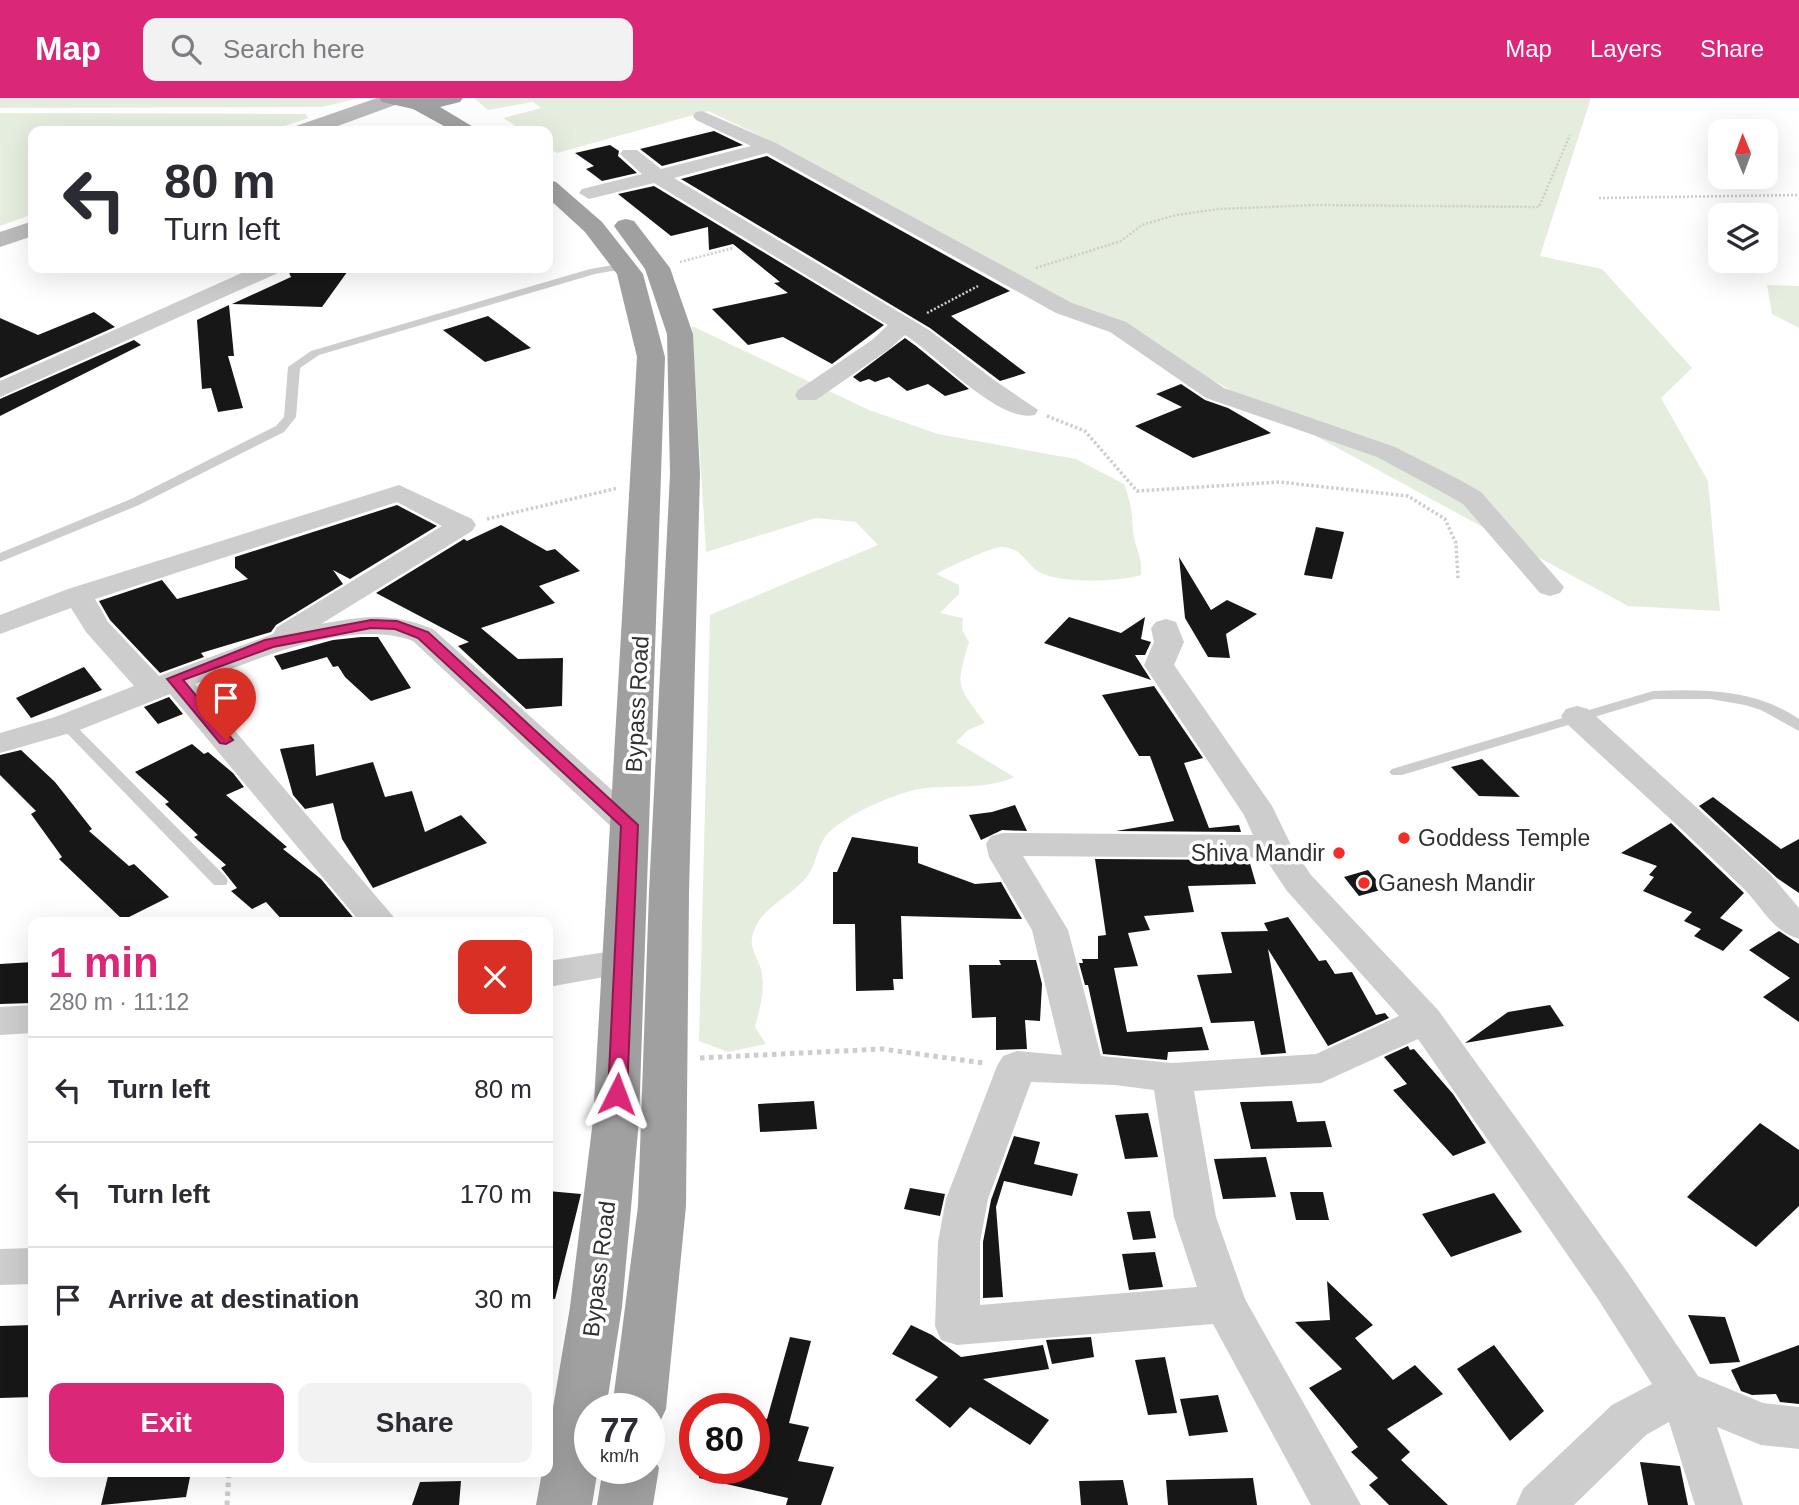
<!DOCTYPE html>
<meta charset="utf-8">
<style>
body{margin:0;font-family:Arial,sans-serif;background:#f2f2f3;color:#2b2b33;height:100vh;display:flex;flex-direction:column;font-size:26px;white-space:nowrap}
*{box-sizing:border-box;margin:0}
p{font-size:23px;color:#7c7c81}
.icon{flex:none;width:38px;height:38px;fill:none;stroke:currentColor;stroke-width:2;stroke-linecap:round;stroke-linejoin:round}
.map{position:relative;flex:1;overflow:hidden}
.sheet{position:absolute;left:28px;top:819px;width:525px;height:560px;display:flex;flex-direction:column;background:#fff;border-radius:14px;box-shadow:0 7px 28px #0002}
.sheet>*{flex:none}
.hud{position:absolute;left:28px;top:28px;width:525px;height:147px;border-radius:14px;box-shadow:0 7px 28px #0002;background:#fff;color:#2b2b33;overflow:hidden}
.needle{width:46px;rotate:359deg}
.controls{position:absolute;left:1708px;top:21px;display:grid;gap:14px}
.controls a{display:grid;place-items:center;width:70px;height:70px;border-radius:14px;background:#fff;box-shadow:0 7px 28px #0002;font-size:35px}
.speed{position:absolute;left:574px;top:1295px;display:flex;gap:14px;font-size:35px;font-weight:700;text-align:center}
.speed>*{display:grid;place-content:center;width:91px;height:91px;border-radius:50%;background:#fff;box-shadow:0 7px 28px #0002;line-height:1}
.speed small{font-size:18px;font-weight:400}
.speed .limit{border:10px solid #d22;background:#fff;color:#111}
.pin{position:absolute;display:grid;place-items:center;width:60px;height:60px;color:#fff;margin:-72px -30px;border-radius:50% 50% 50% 0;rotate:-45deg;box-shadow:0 0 7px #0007}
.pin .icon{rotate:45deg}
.me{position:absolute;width:77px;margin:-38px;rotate:3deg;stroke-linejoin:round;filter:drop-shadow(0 0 5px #0008)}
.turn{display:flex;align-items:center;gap:24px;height:147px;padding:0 21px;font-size:32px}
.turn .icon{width:91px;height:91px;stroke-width:2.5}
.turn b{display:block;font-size:49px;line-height:60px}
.round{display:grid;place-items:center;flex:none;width:74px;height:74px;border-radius:14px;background:#f2f2f3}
.summary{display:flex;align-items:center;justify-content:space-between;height:119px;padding:0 21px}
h1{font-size:42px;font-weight:800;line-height:52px;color:#db2777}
.action{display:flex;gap:14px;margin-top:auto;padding:14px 21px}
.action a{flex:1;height:80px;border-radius:14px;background:#db2777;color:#fff;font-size:28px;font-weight:800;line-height:80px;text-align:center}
.action a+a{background:#f2f2f3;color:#2b2b33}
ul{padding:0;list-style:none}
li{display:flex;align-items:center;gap:21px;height:105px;padding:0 21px;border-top:2px solid #e1e1e2}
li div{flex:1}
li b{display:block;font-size:26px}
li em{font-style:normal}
header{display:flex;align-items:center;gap:42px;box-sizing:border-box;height:98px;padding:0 35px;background:#db2777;color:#fff}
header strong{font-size:33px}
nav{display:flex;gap:38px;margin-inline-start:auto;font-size:24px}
.search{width:490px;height:63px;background:#f2f2f3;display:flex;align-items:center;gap:18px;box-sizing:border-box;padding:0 24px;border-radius:14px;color:#7c7c81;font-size:26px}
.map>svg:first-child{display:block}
.green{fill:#e5eede}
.building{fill:#171717}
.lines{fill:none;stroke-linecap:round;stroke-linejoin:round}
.path-far2{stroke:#cdcdcd;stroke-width:2.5;stroke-dasharray:2 2;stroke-linecap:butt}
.path-far1{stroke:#cdcdcd;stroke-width:3.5;stroke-dasharray:2.5 2.5;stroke-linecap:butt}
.path{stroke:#cdcdcd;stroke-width:5;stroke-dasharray:4.5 4.5;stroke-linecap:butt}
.service{fill:#cdcdcd;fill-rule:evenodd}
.minor{fill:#cdcdcd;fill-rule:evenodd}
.secondary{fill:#bababa;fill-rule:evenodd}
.trunk{fill:#a0a0a0;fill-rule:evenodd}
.route{fill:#db2777;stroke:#8e194d;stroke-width:2}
.poi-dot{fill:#f32e27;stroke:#fff;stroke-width:2.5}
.labels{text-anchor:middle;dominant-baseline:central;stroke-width:7;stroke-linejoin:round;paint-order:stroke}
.street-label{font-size:23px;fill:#303030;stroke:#fff}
.poi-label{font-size:23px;fill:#303030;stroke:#fff;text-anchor:start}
</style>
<header>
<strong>Map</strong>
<div class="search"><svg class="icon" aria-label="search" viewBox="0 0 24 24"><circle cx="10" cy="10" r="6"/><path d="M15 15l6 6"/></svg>Search here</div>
<nav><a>Map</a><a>Layers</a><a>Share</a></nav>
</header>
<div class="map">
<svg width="1799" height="1407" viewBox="0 0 1799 1407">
<rect width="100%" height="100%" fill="#fff"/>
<g class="green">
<polygon points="0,0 360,0 322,9 0,10"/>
<polygon points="474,0 1591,0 1540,158 1602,171 1692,270 1661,300 1708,383 1720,513 1628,508 782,48 708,13 557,55 548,49 548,33 524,33 503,20 541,10 533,4 488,12"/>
<polygon points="0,15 306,16 308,20 269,33 33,33 33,116 0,128"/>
<polygon points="1767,187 1799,188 1799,230 1772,216"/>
<path d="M692 228 869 312 938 336 1076 361 1124 386C1131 406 1132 412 1133 432 1134 449 1143 457 1141 477 1120 484 1053 487 1035 471 1022 460 1021 450 1001 449 991 449 947 470 936 476L959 487V496L940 515 963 520 962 532 969 544C955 591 957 586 985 625L968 632 956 644 1014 679C983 693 952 686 919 691 895 695 840 719 825 739 816 752 816 770 804 782 787 801 756 812 752 841 750 850 758 861 761 871 766 891 760 909 755 929L766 946 728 954 699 943 710 517 878 447 856 424 816 420 706 454Z"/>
</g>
<g class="building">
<polygon points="714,33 743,47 662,68 640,51"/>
<polygon points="610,47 619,53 618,58 637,75 602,83 586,71 594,68 575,55"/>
<polygon points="767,58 1010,193 951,218 1026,275 1000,283 930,230 681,81"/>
<polygon points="654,88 884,227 832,266 783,239 748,247 712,211 788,195 774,185 780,184 733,146 709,152 708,129 671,138 618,96"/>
<polygon points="287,170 350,170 322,209 232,206 291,179"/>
<polygon points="229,207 234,258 228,258 243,310 218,314 211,290 202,291 197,222"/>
<polygon points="94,214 115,229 0,280 0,220 38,237"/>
<polygon points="488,218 531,250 485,264 443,232"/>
<polygon points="905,240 916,248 969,291 945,298 928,286 907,293 889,279 875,284 869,281 860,284 853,279"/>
<polygon points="134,242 141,247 0,318 0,301"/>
<polygon points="1181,286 1205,302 1228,310 1271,335 1193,360 1135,328 1182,309 1156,296"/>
<polygon points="397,407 437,428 350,481 333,472 343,486 276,527 271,534 201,555 204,559 160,575 110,522 99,503 162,482 177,501 248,481 235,470 235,459"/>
<polygon points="501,427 547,453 555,451 580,473 539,488 555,505 481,530 518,561 563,560 562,608 526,611 458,548 469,544 376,495 464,441 467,443"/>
<polygon points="1316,429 1344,434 1332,481 1304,477"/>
<polygon points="1179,459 1211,512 1227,502 1257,516 1226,536 1230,560 1208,559 1185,520"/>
<polygon points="1069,519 1121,535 1145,519 1141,541 1151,544 1145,557 1135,557 1151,582 1044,545"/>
<polygon points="361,539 378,539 411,590 371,603 345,579 338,568 333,569 327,559 282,572 274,558 333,542"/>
<polygon points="84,569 102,592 31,620 16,600"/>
<polygon points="219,579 233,597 214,604 199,587"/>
<polygon points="1154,588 1203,660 1184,665 1209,730 1239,727 1241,734 1116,733 1174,723 1150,658 1139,658 1102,597"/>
<polygon points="169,599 183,616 158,626 144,609"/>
<polygon points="192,646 204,656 208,654 233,675 244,689 226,697 287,749 283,751 321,781 357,824 284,824 266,804 252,811 231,793 237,790 221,770 226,767 194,739 198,737 165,706 169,704 135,674"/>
<polygon points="314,646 316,678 373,664 385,699 412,693 425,734 461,717 487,745 373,790 342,741 333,705 305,711 293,697 280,651"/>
<polygon points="21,652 55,684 92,731 89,733 129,768 134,766 169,799 123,822 59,761 62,759 31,716 36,713 0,677 0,657"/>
<polygon points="1482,661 1520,699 1479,698 1451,669"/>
<polygon points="1713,699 1781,751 1799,741 1799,795 1777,780 1699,708"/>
<polygon points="1015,707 1027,733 1002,732 981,742 969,717 992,714"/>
<polygon points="1671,725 1744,795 1720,820 1743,832 1723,853 1694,838 1701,831 1684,823 1692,814 1643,793 1654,779 1649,777 1657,768 1621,755"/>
<polygon points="852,739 918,749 918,765 975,786 1001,784 1022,821 901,818 903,881 893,881 894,892 856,893 855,826 833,826 833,774 837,774"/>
<polygon points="1095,761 1249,762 1256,786 1188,788 1194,814 1144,818 1150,832 1128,835 1138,868 1114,870 1127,934 1202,929 1209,952 1168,954 1167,962 1103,956 1088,887 1085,887 1079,865 1083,865 1082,861 1098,861 1098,838 1106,837"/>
<polygon points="1368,772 1384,791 1359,798 1344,779"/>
<polygon points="1288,819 1319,863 1326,862 1335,876 1352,874 1376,917 1385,915 1389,920 1328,948 1268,851 1286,955 1261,957 1254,923 1211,925 1197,877 1232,875 1221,834 1268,833 1264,825"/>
<polygon points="1779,833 1799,846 1799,924 1763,899 1790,880 1749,852"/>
<polygon points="999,862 1036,862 1042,886 1040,923 1025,922 1027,951 996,952 996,919 972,920 969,867 1001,867"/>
<polygon points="33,864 33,905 0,906 0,866"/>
<polygon points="1550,907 1564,928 1465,945 1508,914"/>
<polygon points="1408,948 1410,952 1414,951 1453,996 1486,1045 1453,1058 1393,992 1407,986 1384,959"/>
<polygon points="814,1003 817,1031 760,1034 758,1006"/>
<polygon points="1292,1003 1297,1024 1325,1023 1332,1049 1251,1051 1240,1004"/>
<polygon points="1148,1015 1158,1059 1125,1061 1115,1017"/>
<polygon points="1760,1025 1799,1052 1799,1108 1756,1149 1687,1099"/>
<polygon points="1014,1038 1040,1044 1034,1066 1078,1076 1072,1098 1004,1083 996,1109 1003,1199 983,1200 983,1144 991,1102"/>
<polygon points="1266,1059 1276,1099 1223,1101 1214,1061"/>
<polygon points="910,1090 945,1096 940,1118 904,1111"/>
<polygon points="548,1093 581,1096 555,1201 548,1200"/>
<polygon points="1290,1094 1323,1094 1329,1122 1296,1122"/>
<polygon points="1494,1095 1522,1134 1451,1159 1422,1116"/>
<polygon points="1150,1113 1156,1140 1133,1142 1127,1114"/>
<polygon points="1155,1154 1163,1189 1129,1192 1122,1156"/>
<polygon points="1327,1183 1373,1227 1355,1240 1393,1282 1415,1267 1443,1296 1387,1331 1410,1354 1401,1362 1448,1407 1389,1407 1369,1387 1378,1380 1351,1354 1358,1349 1309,1290 1342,1271 1295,1224 1330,1222"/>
<polygon points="1688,1217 1725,1219 1740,1264 1710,1266"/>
<polygon points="33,1227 33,1299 0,1300 0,1228"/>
<polygon points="911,1227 932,1237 961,1259 1043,1247 1049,1271 983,1281 1049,1322 1030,1347 970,1309 950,1330 915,1302 938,1279 892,1256"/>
<polygon points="790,1239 811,1243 789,1325 809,1329 798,1363 834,1369 821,1407 786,1407 788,1400 699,1380 700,1370 754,1370 754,1318 767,1321"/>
<polygon points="1091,1239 1094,1259 1052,1266 1046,1242"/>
<polygon points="1494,1247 1544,1313 1510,1343 1457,1271"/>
<polygon points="1799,1247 1799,1306 1780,1304 1776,1296 1752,1297 1741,1293 1731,1272"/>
<polygon points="1165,1259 1177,1315 1148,1317 1135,1262"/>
<polygon points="1218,1297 1228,1334 1189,1338 1180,1301"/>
<polygon points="1640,1364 1680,1368 1688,1407 1648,1407"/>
<polygon points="109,1374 191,1374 186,1399 101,1407"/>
<polygon points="1253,1380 1257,1407 1168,1407 1166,1382"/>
<polygon points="1123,1382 1128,1407 1081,1407 1079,1383"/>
<polygon points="461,1383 459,1407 412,1407 420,1384"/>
</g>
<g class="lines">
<g class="path-far2">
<polyline points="1599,100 1799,97"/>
<polyline points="680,164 733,150"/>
<polyline points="1036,170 1121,143 1142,127 1176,117 1219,111 1317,107 1539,109 1570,37"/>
<polyline points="927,215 978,188"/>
</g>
<g class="path-far1">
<polyline points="1047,318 1085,333 1137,393 1279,384 1408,398 1445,421 1456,445 1458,481"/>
<polyline points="487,421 618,390"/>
</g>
<g class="path">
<polyline points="700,960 882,951 984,965"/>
<polyline points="227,1407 229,1374"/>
</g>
<g class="service">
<polygon points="625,165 629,166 629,170 595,176 319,257 300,270 296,319 284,334 139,407 0,464 0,455 131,401 276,328 284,319 288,269 311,253 590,171"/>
<path d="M1653 593C1703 591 1756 591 1799 621V633L1761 612 1745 607 1710 601H1654L1402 677H1392L1389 674 1392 671Z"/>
<polygon points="66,621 71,623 226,779 228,783 226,787 214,787 61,629 59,626 61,623"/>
</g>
<g class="minor">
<path d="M702 13 776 45 1072 205 1126 224 1224 290 1395 349 1460 382 1481 394 1564 489 1560 495 1550 498 1540 495 1463 406 1442 394 1377 359 1206 300 1110 234 1056 215 767 55 674 80 929 232 994 282 1038 312 1035 317C999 326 936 256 905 237L888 252 816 302H798L795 297 798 292 872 242 888 227 654 85 589 101 579 95 582 91 642 76 620 56 623 52H637L661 71 751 48 696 22 693 18 696 14Z"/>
<polygon points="253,170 281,170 278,175 0,299 0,283"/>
<path d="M399 387 472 421 476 427 472 433 321 526C366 518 389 514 433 531L642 719 647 727 642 735 630 738 618 735 413 543C351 519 253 562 195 586L398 824H360L170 596 77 633 0 655V635L55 619 134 588 86 534 71 510 0 536V517L68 491ZM397 404 442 428 277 529 273 536 159 578 108 524 95 501Z"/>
<path d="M1166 521 1176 524 1184 544 1174 567 1272 708 1291 747 1311 777 1438 912 1628 1175 1698 1278 1763 1305 1799 1309V1351L1761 1347 1717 1329 1743 1407H1695L1669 1324 1646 1337 1574 1407H1516L1523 1391 1612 1307 1652 1286 1598 1201 1418 941 1321 985 1194 993 1216 1119 1245 1201 1361 1407H1311L1213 1226 957 1247 941 1242 935 1228 938 1144 946 1101 997 968 1003 958 1017 953 1062 957 1032 832 989 759 986 746 991 738 1003 735 1253 737 1244 717 1144 567 1154 544 1151 530 1156 524ZM1023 758 1265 760 1287 793 1399 918 1316 956 1172 965 1101 958 1068 832ZM1031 984 1115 987 1154 992 1174 1119 1197 1189 980 1207V1144L988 1101Z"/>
<path d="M1577 608 1588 611 1771 777 1799 810V841C1772 833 1763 810 1744 791 1686 734 1625 680 1566 625L1561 618 1566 611Z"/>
<polygon points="625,851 638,855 643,864 638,873 548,889 548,863"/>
<polygon points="33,907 33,935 0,937 0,909"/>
<polygon points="33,1150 33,1186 0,1187 0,1151"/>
</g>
<g class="secondary">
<polygon points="377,0 401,2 398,6 324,33 293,33 296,28"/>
<polygon points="33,123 33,138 0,149 0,134"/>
</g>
<g class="trunk">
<polygon points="379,0 463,0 460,4 440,9 480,33 453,33 413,11 382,4"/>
<polygon points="548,82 556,84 602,124 643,176 665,259 639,1022 622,1209 606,1311 590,1311 590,1370 598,1370 592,1407 536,1407 542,1374 548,1374 548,1339 570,1209 593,1022 637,259 617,176 585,134 548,100"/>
<polygon points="626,121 634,123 670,170 693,236 700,376 689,794 686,1108 666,1311 658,1328 649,1331 649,1311 612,1311 638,1108 649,794 670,376 667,236 645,171 614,128 618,123"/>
<polygon points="649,1351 659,1370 653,1407 597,1407 603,1370 649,1370"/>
</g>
</g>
<polygon class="route" points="371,522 397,523 428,534 638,727 627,996 624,1001 617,1003 608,996 621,728 418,540 395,531 371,530 273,549 183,582 233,642 226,646 220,645 167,581 265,542"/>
<g class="poi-dot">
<circle cx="1404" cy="740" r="7"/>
<circle cx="1339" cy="755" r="7"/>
<circle cx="1364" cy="785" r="7"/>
</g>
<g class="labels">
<g class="street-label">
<text transform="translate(637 606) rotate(-87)">Bypass Road</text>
<text transform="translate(599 1171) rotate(-83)">Bypass Road</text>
</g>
<g class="poi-label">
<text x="1418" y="740">Goddess Temple</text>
<text x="1325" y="755" text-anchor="end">Shiva Mandir</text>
<text x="1378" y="785">Ganesh Mandir</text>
</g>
</g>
</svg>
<div class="controls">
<a><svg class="needle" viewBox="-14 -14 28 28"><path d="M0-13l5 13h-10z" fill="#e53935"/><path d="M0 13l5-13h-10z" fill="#7c7c81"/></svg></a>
<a><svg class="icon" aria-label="layers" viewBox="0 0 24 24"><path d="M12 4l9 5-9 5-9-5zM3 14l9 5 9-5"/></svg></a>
</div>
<div class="speed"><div>77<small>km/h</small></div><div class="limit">80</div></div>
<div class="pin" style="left:226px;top:642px;background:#d93025"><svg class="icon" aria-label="arrive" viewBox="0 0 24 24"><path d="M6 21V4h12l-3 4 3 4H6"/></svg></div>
<svg class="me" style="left:617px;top:996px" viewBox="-20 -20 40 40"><path d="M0-17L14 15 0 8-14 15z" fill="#db2777" stroke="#fff" stroke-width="4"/></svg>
<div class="hud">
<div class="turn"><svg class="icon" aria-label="left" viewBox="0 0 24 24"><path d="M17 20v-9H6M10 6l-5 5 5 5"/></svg><div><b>80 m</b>Turn left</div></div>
</div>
<section class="sheet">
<div class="summary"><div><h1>1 min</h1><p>280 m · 11:12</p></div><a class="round" style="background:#d93025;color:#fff"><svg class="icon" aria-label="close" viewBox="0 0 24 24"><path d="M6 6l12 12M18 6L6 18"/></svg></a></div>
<ul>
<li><svg class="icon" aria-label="left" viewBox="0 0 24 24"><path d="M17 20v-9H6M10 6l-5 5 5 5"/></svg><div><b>Turn left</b></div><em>80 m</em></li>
<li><svg class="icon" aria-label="left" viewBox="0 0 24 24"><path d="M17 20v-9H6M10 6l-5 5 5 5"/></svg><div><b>Turn left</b></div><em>170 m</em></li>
<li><svg class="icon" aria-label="arrive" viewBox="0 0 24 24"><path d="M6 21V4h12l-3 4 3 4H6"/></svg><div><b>Arrive at destination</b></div><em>30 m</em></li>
</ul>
<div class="action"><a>Exit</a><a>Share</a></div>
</section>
</div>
